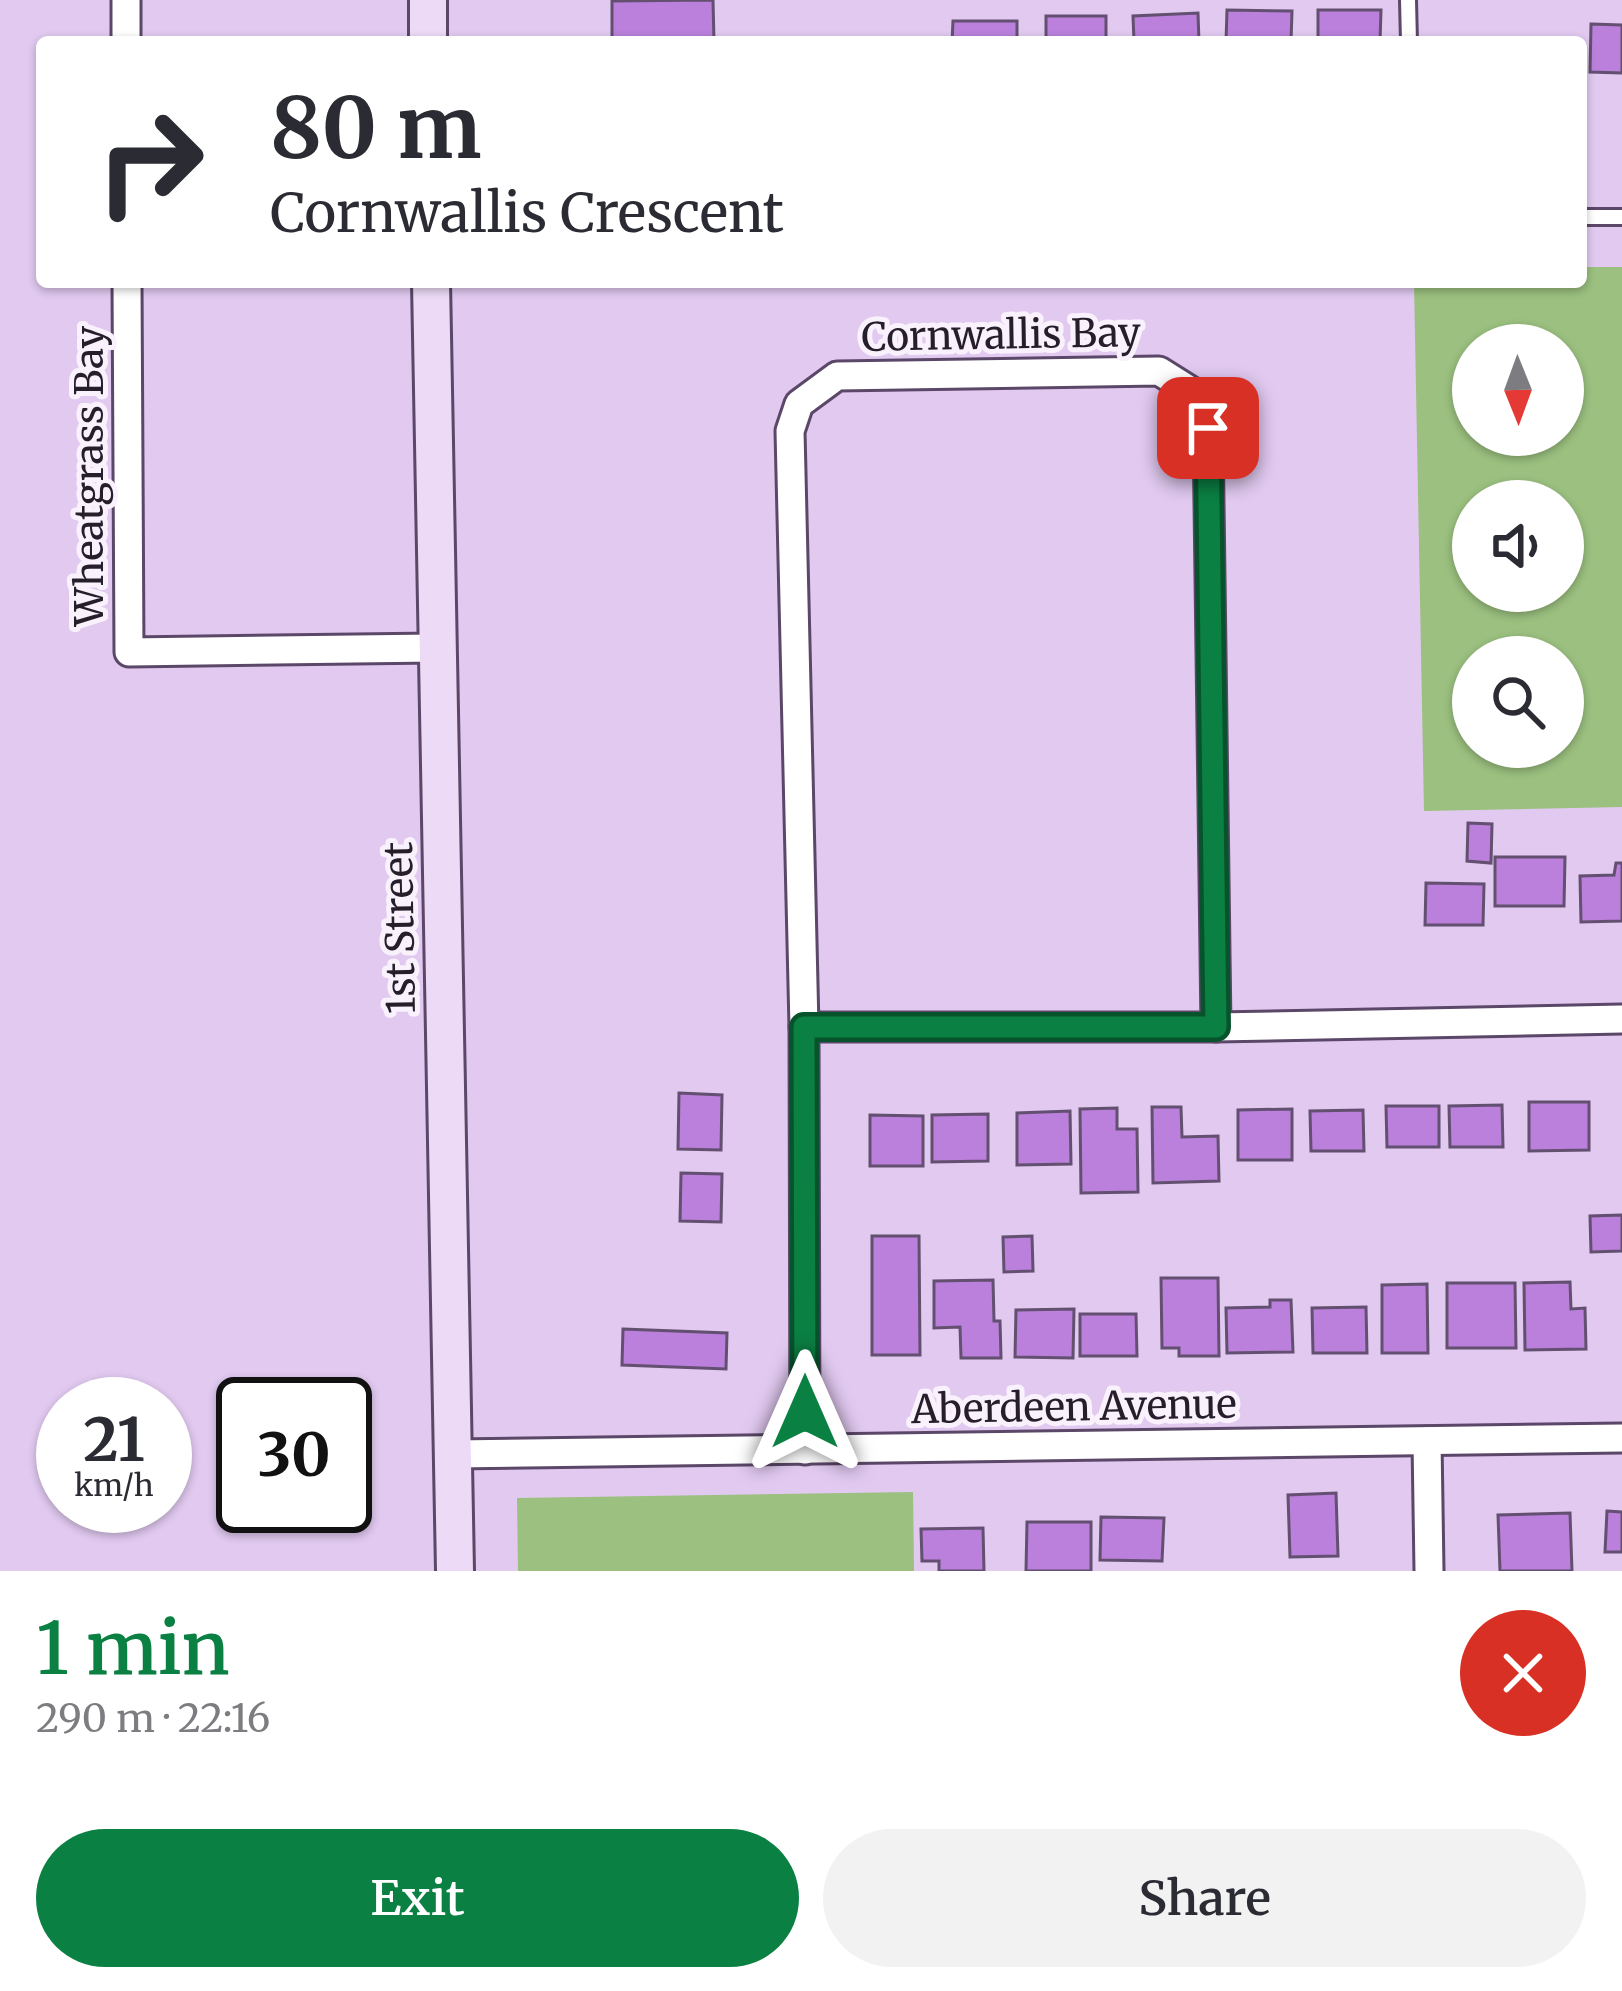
<!DOCTYPE html>
<meta charset="utf-8">
<style>
body{margin:0;font-family:Merriweather,serif;background:#f2f2f3;color:#2b2b33;height:100vh;display:flex;flex-direction:column;font-size:45px;white-space:nowrap}
*{box-sizing:border-box;margin:0}
p{font-size:39px;color:#7c7c81}
.icon{flex:none;width:66px;height:66px;fill:none;stroke:currentColor;stroke-width:2;stroke-linecap:round;stroke-linejoin:round}
.map{position:relative;height:1571px;overflow:hidden}
.sheet{display:flex;flex-direction:column;background:#fff;flex:1}
.sheet>*{flex:none}
.top-card{position:absolute;left:36px;top:36px;width:1551px;height:252px;border-radius:12px;box-shadow:0 3px 9px #0004;background:#fff;color:#2b2b33;overflow:hidden}
.needle{width:78px;rotate:179deg}
.tools{position:absolute;left:1452px;top:324px;display:grid;gap:24px}
.tools a{display:grid;place-items:center;width:132px;height:132px;border-radius:50%;background:#fff;box-shadow:0 3px 9px #0004;font-size:60px}
.speed{position:absolute;left:36px;top:1377px;display:flex;gap:24px;font-size:60px;font-weight:700;text-align:center}
.speed>*{display:grid;place-content:center;width:156px;height:156px;border-radius:50%;background:#fff;box-shadow:0 3px 9px #0004;line-height:1}
.speed small{font-size:30px;font-weight:400}
.speed .limit{border:6px solid #111;border-radius:18px;background:#fff;color:#111}
.pin{position:absolute;display:grid;place-items:center;width:102px;height:102px;color:#fff;margin:-51px;border-radius:24px;box-shadow:0 6px 18px #0006}
.me{position:absolute;width:132px;margin:-66px;rotate:0deg;stroke-linejoin:round;filter:drop-shadow(0 0 9px #0008)}
.turn{display:flex;align-items:center;gap:42px;height:252px;padding:0 36px;font-size:54px}
.turn .icon{width:156px;height:156px;stroke-width:2.5}
.turn b{display:block;font-size:84px;line-height:102px}
.round{display:grid;place-items:center;flex:none;width:126px;height:126px;border-radius:63px;background:#f2f2f3}
.headline{display:flex;align-items:center;justify-content:space-between;height:204px;padding:0 36px}
h1{font-size:72px;font-weight:600;line-height:90px;color:#0b8043}
.primary-button{display:flex;gap:24px;margin-top:auto;padding:24px 36px}
.primary-button a{flex:1;height:138px;border-radius:72px;background:#0b8043;color:#fff;font-size:48px;font-weight:600;line-height:138px;text-align:center}
.primary-button a+a{background:#f2f2f3;color:#2b2b33}
.map>svg:first-child{display:block}
.green{fill:#9bc07f;fill-rule:evenodd}
.building{fill:#ba80db;stroke:#634f70;stroke-width:3}
.lines{fill:none;stroke-linecap:round;stroke-linejoin:round}
.lane-casing{stroke:#5b4767;stroke-width:20}
.street-casing{stroke:#5b4767;stroke-width:33}
.secondary-casing{stroke:#5b4767;stroke-width:42}
.lane{stroke:#fff;stroke-width:14}
.street{stroke:#fff;stroke-width:27}
.secondary{stroke:#ecdaf6;stroke-width:36}
.route-casing{stroke:#07532c;stroke-width:30}
.route{stroke:#0b8043;stroke-width:21}
.labels{text-anchor:middle;dominant-baseline:central;stroke-width:10;stroke-linejoin:round;paint-order:stroke}
.street-label{font-size:39px;fill:#271e2c;stroke:#f9f2fd}
</style>
<div class="map">
<svg width="1622" height="1571" viewBox="0 0 1622 1571">
<rect width="100%" height="100%" fill="#e1c9f0"/>
<g class="green">
<path d="M1581 267H1622V807L1424 811 1414 282H1581ZM1473 345H1563V435H1473ZM1473 501H1563V591H1473ZM1473 657H1563V747H1473Z"/>
<polygon points="913,1492 914,1571 518,1571 517,1498"/>
</g>
<g class="building">
<polygon points="713,0 714,42 612,42 612,1"/>
<polygon points="1227,10 1292,11 1291,42 1226,42"/>
<polygon points="1318,10 1381,10 1380,42 1318,42"/>
<polygon points="1198,13 1199,42 1134,42 1133,16"/>
<rect x="1046" y="16" width="60" height="26"/>
<polygon points="953,21 1017,21 1017,42 952,42"/>
<polygon points="1591,24 1622,25 1622,73 1590,72"/>
<polygon points="1468,823 1492,824 1491,863 1467,861"/>
<polygon points="1495,857 1565,857 1564,906 1495,906"/>
<polygon points="1616,863 1622,863 1622,921 1581,922 1580,876 1614,875"/>
<polygon points="1426,883 1484,884 1483,925 1425,925"/>
<polygon points="679,1093 722,1095 721,1150 678,1149"/>
<polygon points="1529,1102 1589,1102 1589,1150 1529,1151"/>
<polygon points="1502,1105 1503,1147 1450,1147 1449,1106"/>
<polygon points="1386,1106 1439,1106 1439,1147 1387,1147"/>
<polygon points="1152,1107 1181,1107 1182,1137 1218,1136 1219,1181 1153,1183"/>
<polygon points="1117,1108 1117,1129 1137,1129 1138,1192 1081,1193 1080,1109"/>
<polygon points="1292,1109 1292,1160 1238,1160 1238,1110"/>
<polygon points="1363,1110 1364,1151 1311,1151 1310,1111"/>
<polygon points="1070,1111 1071,1164 1017,1165 1017,1113"/>
<polygon points="988,1114 988,1161 932,1162 932,1115"/>
<polygon points="870,1115 923,1116 923,1166 870,1166"/>
<polygon points="681,1173 722,1174 721,1222 680,1221"/>
<polygon points="1622,1215 1622,1251 1591,1252 1590,1216"/>
<polygon points="872,1236 919,1236 920,1355 872,1355"/>
<polygon points="1032,1236 1033,1271 1004,1272 1003,1237"/>
<polygon points="1161,1278 1218,1278 1219,1356 1179,1356 1179,1348 1162,1348"/>
<polygon points="993,1280 994,1321 1000,1321 1001,1358 961,1358 960,1327 934,1328 934,1281"/>
<polygon points="1570,1282 1571,1309 1585,1308 1586,1349 1525,1350 1524,1283"/>
<polygon points="1447,1283 1515,1283 1516,1348 1447,1348"/>
<polygon points="1427,1284 1428,1353 1382,1353 1382,1285"/>
<polygon points="1270,1300 1291,1300 1293,1352 1227,1353 1226,1308 1270,1307"/>
<polygon points="1366,1307 1367,1353 1313,1353 1312,1308"/>
<polygon points="1074,1309 1073,1358 1015,1357 1016,1310"/>
<polygon points="1080,1314 1136,1314 1137,1356 1080,1356"/>
<polygon points="623,1329 727,1333 726,1369 622,1365"/>
<polygon points="1336,1493 1338,1556 1290,1557 1288,1495"/>
<polygon points="1607,1511 1622,1512 1622,1552 1605,1552"/>
<polygon points="1570,1513 1572,1571 1500,1571 1498,1515"/>
<polygon points="1101,1517 1164,1518 1162,1561 1100,1560"/>
<polygon points="1027,1522 1091,1522 1091,1571 1026,1571"/>
<polygon points="983,1528 984,1571 939,1571 939,1561 922,1561 921,1529"/>
</g>
<g class="lines">
<defs>
<g id="lane">
<polyline points="1408,0 1409,42"/>
<polyline points="1581,217 1622,217"/>
</g>
<g id="street">
<polyline points="126,0 126,42"/>
<polyline points="127,282 129,652 435,648"/>
<polyline points="804,1027 790,431 799,404 837,376 1159,371 1194,393 1208,428 1216,1027"/>
<polyline points="1427,1441 1429,1571"/>
<polyline points="805,1450 804,1027 1216,1027 1622,1019"/>
<polyline points="454,1454 1622,1438"/>
</g>
<g id="secondary">
<polyline points="428,0 428,42"/>
<polyline points="431,282 455,1571"/>
</g>
</defs>
<use href="#lane" class="lane-casing"/>
<use href="#street" class="street-casing"/>
<use href="#secondary" class="secondary-casing"/>
<use href="#lane" class="lane"/>
<use href="#street" class="street"/>
<use href="#secondary" class="secondary"/>
</g>
<g class="lines">
<defs>
<polyline id="route" points="805,1412 804,1027 1216,1027 1208,428"/>
</defs>
<use href="#route" class="route-casing"/>
<use href="#route" class="route"/>
</g>
<g class="labels">
<g class="street-label">
<text transform="translate(1001 335) rotate(-1)">Cornwallis Bay</text>
<text transform="translate(89 476) rotate(-90)">Wheatgrass Bay</text>
<text transform="translate(400 928) rotate(-91)">1st Street</text>
<text transform="translate(1074 1407) rotate(-1)">Aberdeen Avenue</text>
</g>
</g>
</svg>
<div class="tools">
<a><svg class="needle" viewBox="-14 -14 28 28"><path d="M0-13l5 13h-10z" fill="#e53935"/><path d="M0 13l5-13h-10z" fill="#7c7c81"/></svg></a>
<a><svg class="icon" aria-label="sound" viewBox="0 0 24 24"><path d="M4 9h4l5-4v14l-5-4H4zM17 9q2 3 0 6"/></svg></a>
<a><svg class="icon" aria-label="search" viewBox="0 0 24 24"><circle cx="10" cy="10" r="6"/><path d="M15 15l6 6"/></svg></a>
</div>
<div class="speed"><div>21<small>km/h</small></div><div class="limit">30</div></div>
<div class="pin" style="left:1208px;top:428px;background:#d93025"><svg class="icon" aria-label="arrive" viewBox="0 0 24 24"><path d="M6 21V4h12l-3 4 3 4H6"/></svg></div>
<svg class="me" style="left:805px;top:1412px" viewBox="-20 -20 40 40"><path d="M0-17L14 15 0 8-14 15z" fill="#0b8043" stroke="#fff" stroke-width="4"/></svg>
<div class="top-card">
<div class="turn"><svg class="icon" aria-label="right" viewBox="0 0 24 24"><path d="M7 20v-9h11M14 6l5 5-5 5"/></svg><div><b>80 m</b>Cornwallis Crescent</div></div>
</div>
</div>
<section class="sheet">
<div class="headline"><div><h1>1 min</h1><p>290 m · 22:16</p></div><a class="round" style="background:#d93025;color:#fff"><svg class="icon" aria-label="close" viewBox="0 0 24 24"><path d="M6 6l12 12M18 6L6 18"/></svg></a></div>
<div class="primary-button"><a>Exit</a><a>Share</a></div>
</section>
